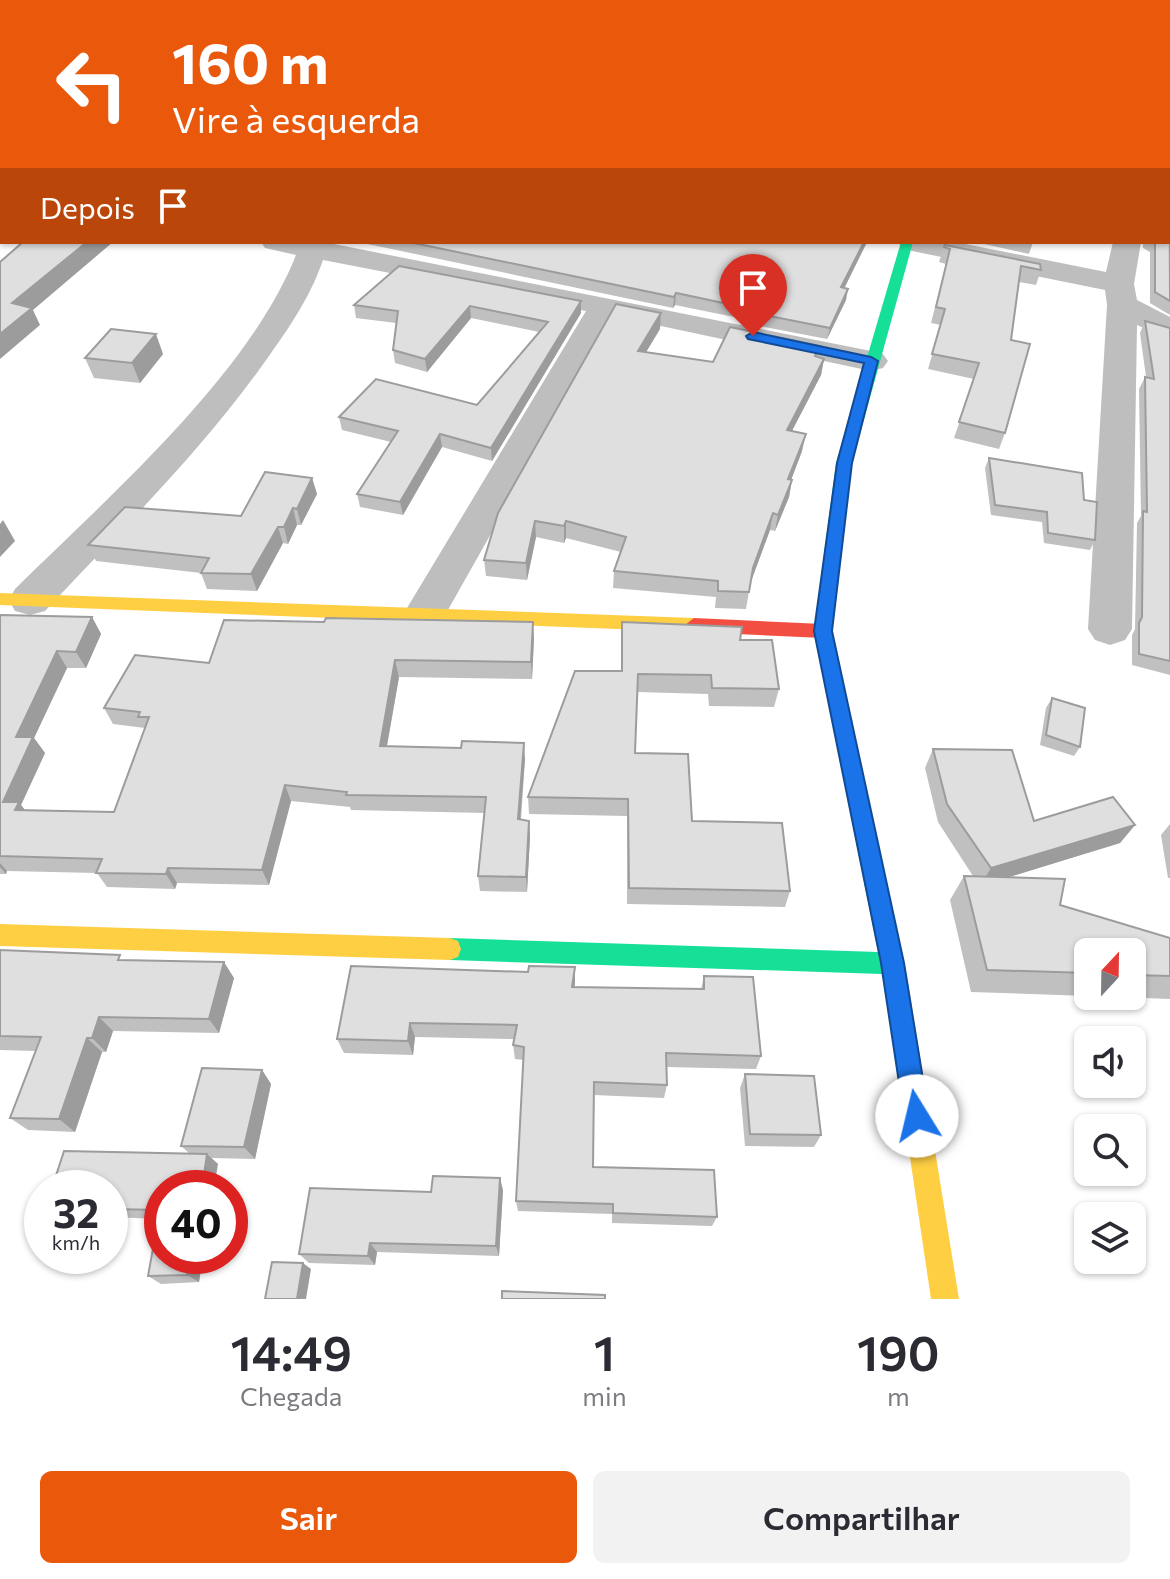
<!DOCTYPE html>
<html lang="pt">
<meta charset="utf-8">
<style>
body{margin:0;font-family:Commissioner,sans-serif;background:#f2f2f3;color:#2b2b33;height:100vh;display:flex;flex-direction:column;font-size:30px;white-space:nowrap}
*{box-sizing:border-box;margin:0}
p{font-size:26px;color:#7c7c81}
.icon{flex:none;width:44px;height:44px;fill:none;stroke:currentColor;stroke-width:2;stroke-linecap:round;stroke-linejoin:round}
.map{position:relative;height:1299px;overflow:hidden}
.panel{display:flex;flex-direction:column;background:#fff;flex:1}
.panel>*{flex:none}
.guide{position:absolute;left:0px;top:0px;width:1170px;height:244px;box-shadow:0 2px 6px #0004;background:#ea580c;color:#fff;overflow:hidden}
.needle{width:52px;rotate:22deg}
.controls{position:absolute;left:1074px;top:938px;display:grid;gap:16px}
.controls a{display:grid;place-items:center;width:72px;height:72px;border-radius:12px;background:#fff;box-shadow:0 2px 6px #0004;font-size:40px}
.speed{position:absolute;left:24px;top:1170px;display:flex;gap:16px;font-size:40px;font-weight:700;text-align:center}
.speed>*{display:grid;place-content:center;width:104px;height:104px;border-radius:50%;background:#fff;box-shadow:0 2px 6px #0004;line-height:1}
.speed small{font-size:20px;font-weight:400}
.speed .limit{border:12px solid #d22;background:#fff;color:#111}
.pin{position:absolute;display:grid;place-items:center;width:68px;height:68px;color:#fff;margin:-82px -34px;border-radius:50% 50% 50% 0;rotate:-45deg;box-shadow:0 0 8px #0007}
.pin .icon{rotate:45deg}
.me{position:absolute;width:88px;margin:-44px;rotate:351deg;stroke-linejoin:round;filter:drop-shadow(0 0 6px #0008)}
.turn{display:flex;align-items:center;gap:28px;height:168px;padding:0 40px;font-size:36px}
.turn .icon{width:104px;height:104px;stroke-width:2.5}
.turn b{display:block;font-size:56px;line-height:68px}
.then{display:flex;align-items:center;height:76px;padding:0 40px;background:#0003;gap:16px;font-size:30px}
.eta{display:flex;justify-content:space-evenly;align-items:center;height:136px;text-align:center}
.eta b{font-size:48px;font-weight:600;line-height:56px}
.cta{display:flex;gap:16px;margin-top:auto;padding:16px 40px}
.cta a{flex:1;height:92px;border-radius:12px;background:#ea580c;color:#fff;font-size:32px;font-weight:600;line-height:92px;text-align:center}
.cta a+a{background:#f2f2f3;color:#2b2b33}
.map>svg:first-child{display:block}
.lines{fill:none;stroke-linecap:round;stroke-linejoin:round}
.street{fill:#bebebe;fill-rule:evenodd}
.fast{fill:#16e098;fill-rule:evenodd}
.slow{fill:#ffcf43;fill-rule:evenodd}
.jam{fill:#f24e42;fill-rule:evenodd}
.wall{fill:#c0c0c0}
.shaded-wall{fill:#9c9c9c}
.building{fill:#dfdfdf;stroke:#9c9c9c;stroke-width:2}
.route{fill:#1a73e8;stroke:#114b97;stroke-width:2}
</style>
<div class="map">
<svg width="1170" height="1299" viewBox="0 0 1170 1299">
<rect width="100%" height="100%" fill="#fff"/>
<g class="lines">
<g class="street">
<rect x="0" y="80" width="2" height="14"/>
<path d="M261 242H324L871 351 883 354 888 361 883 368 871 371 614 316 440 624 425 629 410 624 404 613 586 311 323 260C309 301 284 335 259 370 196 457 118 533 45 611L30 615 15 611 9 600 15 589C108 497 248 376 296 255L265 248Z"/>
<polygon points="898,242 955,242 1106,272 1113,242 1141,242 1134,284 1137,300 1170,317 1170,339 1137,325 1132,629 1125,640 1110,645 1095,640 1088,629 1107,305 1105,290 912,251 902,248"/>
</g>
<polygon class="fast" points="901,242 913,242 852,463 832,631 904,963 909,989 905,997 897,1000 889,997 882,974 450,960 442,957 439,949 442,941 450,938 878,952 814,631 836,463"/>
<g class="slow">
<polygon points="0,593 694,618 703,625 694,632 0,605"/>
<polygon points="0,924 450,938 458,941 461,949 458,957 450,960 0,946"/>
<polygon points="897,978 905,981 909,989 959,1299 931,1299 885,989 889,981"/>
</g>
<polygon class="jam" points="694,618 823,624 832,631 823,638 694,632 685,625"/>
</g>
<g class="wall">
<polygon points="1169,36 1170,172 1170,315 1150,303 1150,252 1143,248 1143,242 1168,242"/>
<polygon points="358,242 867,242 844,288 846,300 827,339 739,322 739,318 675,305 673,308"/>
<polygon points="975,242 1033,242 1029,254"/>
<polygon points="944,247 1041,270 1036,285 1019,282 1011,340 1005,433 999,449 954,438 974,379 928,369 941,325 931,323 946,264 939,262"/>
<polygon points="581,301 581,313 492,461 442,447 403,515 360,507 357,494 391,442 342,430 339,417 477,405 539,332 471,318 427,372 395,363 393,350 396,323 356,318 354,305"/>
<polygon points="1145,321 1170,328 1170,675 1132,665 1132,635 1135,629 1137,523 1141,516 1139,389 1145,377 1146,377 1140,333"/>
<polygon points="660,329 646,352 713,362 818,357 824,359 821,375 792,431 802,451 791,480 792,480 789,497 775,531 770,530 750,584 746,609 715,608 716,597 613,588 614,571 621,552 566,538 564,543 536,537 527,580 486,576 484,560"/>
<polygon points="163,354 140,383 94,378 85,358"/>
<polygon points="989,458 1084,500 1095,540 1090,550 1044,543 1042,522 991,515 985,468"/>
<polygon points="312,478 317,494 301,525 297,525 288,544 283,543 257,591 207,589 201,573 96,561 88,545 241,516"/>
<polygon points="0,615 92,617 101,634 86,668 67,668 34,738 45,753 21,805 25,810 114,812 145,728 113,724 104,708 209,663 534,638 532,679 399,677 387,746 525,759 521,820 529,821 530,837 527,892 480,891 478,876 485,813 351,810 350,807 291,801 269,885 177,883 175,889 107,887 97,873 7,871 6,874 0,874"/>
<polygon points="622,622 740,640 779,689 774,707 709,706 708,694 637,692 635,753 692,821 790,891 785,907 627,904 627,816 529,814 528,797 621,671"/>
<polygon points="1052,698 1080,747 1074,756 1040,745 1046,708"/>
<polygon points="933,749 1034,821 1135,825 1120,843 1009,877 1060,905 1170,938 1170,999 1093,996 1132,996 1132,952 1088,952 1088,996 971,992 950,900 964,876 973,876 938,822 925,768"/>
<polygon points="1170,824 1170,878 1168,878 1161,835"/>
<polygon points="0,950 124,960 234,978 219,1033 113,1031 106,1052 102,1052 75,1132 28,1130 10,1118 36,1051 0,1050"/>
<polygon points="575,967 575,987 701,989 704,976 761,1056 756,1069 666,1067 667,1085 664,1098 594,1095 593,1167 717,1217 712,1226 612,1223 612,1214 518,1211 516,1201 524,1060 515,1059 513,1045 514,1039 415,1037 413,1055 344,1053 337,1039 528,972"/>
<polygon points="262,1070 271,1084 255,1159 211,1158 218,1164 162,1256 203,1256 199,1282 161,1284 148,1276 159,1219 110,1217 110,1188 190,1154 181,1146"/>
<polygon points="745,1074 821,1135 814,1147 745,1146 740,1088"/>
<polygon points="503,1190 499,1256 377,1252 375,1265 309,1263 299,1254 431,1192"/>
</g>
<g class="shaded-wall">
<polygon points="2,22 2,39 0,40 0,23"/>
<polygon points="87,242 113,242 33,310 40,325 0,359 0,334 12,303"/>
<polygon points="864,242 867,242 839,299 841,287"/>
<polygon points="848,289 846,300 827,339 830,328"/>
<polygon points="676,293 675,305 673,308 674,297"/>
<polygon points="581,301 581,313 492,461 491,448"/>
<polygon points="470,306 471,318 427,372 425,359"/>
<polygon points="661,313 660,329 637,367 638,351"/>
<polygon points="156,334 163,354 140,383 132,363"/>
<polygon points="824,359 821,375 784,446 787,430"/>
<polygon points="440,434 442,447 403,515 400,502"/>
<polygon points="806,434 802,451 785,496 788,479"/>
<polygon points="312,478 317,494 301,525 297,509"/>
<polygon points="792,480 789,497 775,531 778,515"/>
<polygon points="293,508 297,525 288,544 284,527"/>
<polygon points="773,513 770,530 750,584 746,609 753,568"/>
<polygon points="3,520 15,541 0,557 0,524"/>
<polygon points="535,521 536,537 527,580 526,563"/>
<polygon points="566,521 566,538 564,543 564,526"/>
<polygon points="278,527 283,543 257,591 251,574"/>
<polygon points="92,617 101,634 86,668 76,652"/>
<polygon points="533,622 534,638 532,679 531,662"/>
<polygon points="57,651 67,668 34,738 45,753 21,805 31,818 3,802 16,737"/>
<polygon points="395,660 399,677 384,762 380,746"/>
<polygon points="524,743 525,759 519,834 518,819"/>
<polygon points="285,785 291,801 269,885 262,870"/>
<polygon points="529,821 530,837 527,892 526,877"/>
<polygon points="1135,825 1120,843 980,886 991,868"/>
<polygon points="0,863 7,871 6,874 0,867"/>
<polygon points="168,868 177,883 175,889 166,874"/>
<polygon points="224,962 234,978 219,1033 209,1019"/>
<polygon points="575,967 575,983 572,1002 572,987"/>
<polygon points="99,1017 113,1031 106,1052 92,1038"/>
<polygon points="410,1023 415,1037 413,1055 408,1041"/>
<polygon points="87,1038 102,1052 75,1132 59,1119"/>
<polygon points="262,1070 271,1084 255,1159 244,1147"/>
<polygon points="207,1154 218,1164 214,1188 202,1188"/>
<polygon points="500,1178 503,1190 499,1256 496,1246"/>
<polygon points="370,1243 377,1252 375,1265 368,1256"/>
<polygon points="190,1256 203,1256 199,1282 187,1275"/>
<polygon points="303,1263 311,1269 306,1299 297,1299"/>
</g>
<g class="building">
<polygon points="405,0 1170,0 1170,29 1169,36 1170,36 1170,82 1169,82 1170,301 1155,292 1155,242 1168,242 1168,2 402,2"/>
<polygon points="23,242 87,242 12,303 32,308 0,334 0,262"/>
<polygon points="409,242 864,242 841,287 848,289 830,328 740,310 742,307 676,293 674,297"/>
<polygon points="945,245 1040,264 1041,270 1021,266 1011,340 1030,344 1005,433 959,422 979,363 932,354 945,309 936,307 950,249 944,247"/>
<polygon points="399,266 581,301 491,448 440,434 400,502 357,494 398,431 339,417 376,379 477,405 548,322 470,306 425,359 393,350 398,311 354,305"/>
<polygon points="616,304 661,313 638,351 713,362 730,327 820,346 815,356 824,359 787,430 806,434 788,479 792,480 778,515 773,513 753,568 749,592 718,591 718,581 614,571 626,537 566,521 564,526 535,521 526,563 484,560 498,513"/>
<polygon points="1145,321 1170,328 1170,661 1139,654 1139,623 1142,617 1143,511 1147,512 1145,377 1154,379"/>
<polygon points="111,329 156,334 132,363 85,358"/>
<polygon points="989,458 1082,473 1084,500 1097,502 1095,540 1048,533 1047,512 995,505"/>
<polygon points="265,472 312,478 297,509 293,508 284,527 278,527 251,574 201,573 209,558 88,545 125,507 241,516"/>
<polygon points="0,615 92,617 76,652 57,651 16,737 33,737 3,802 19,802 15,810 114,812 149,717 138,717 140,712 104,708 135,655 209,663 224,620 324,622 326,618 533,622 531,662 395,660 380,746 461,748 462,741 524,743 518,819 529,821 526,877 478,876 486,797 346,795 347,792 285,785 262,870 168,868 166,874 96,873 102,859 0,856"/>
<polygon points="622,622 742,627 740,640 772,640 779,689 712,688 711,675 638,674 635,753 688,754 692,821 782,823 790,891 629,888 628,799 528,797 575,671 622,671"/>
<polygon points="1052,698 1085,708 1080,747 1046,735"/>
<polygon points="933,749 1012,750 1034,821 1113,797 1135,825 991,868 947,804"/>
<polygon points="964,876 1065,879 1060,905 1170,938 1170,976 1132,975 1132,952 1088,952 1088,973 987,970"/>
<polygon points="0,950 120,955 118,960 224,962 209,1019 99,1017 92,1038 87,1038 59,1119 10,1118 41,1037 0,1036"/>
<polygon points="351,966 528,972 529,966 575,967 572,987 704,989 704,976 753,977 761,1056 666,1053 667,1085 594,1082 593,1167 714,1170 717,1217 613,1213 613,1204 516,1201 524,1047 513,1045 517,1025 410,1023 408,1041 337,1039"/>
<polygon points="202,1068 262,1070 244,1147 181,1146"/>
<polygon points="745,1074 814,1076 821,1135 750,1134"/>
<polygon points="64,1151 207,1154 202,1188 162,1188 162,1256 190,1256 187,1275 148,1276 160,1210 110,1209 110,1188 52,1188"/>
<polygon points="433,1176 500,1178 496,1246 370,1243 368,1256 299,1254 310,1188 431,1192"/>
<polygon points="272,1262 303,1263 297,1299 265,1299"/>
<polygon points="502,1291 605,1295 605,1299 502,1299"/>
</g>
<polygon class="route" points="753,332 871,357 878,361 852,463 832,631 904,963 929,1116 926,1125 917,1129 908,1125 904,1116 881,963 814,631 837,463 864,363 748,339 746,336"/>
</svg>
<div class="controls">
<a><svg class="needle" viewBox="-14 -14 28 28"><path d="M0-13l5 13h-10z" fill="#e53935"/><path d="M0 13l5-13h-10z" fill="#7c7c81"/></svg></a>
<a><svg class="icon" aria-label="sound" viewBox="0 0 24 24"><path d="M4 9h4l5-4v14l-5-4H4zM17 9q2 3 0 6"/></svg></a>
<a><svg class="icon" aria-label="search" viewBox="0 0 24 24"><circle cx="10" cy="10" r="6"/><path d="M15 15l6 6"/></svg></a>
<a><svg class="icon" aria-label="layers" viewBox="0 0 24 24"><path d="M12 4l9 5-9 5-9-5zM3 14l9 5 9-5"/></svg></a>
</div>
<div class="speed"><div>32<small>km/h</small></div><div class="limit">40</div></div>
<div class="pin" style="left:753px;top:336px;background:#d93025"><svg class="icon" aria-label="arrive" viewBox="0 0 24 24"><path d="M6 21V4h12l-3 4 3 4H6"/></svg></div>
<svg class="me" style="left:917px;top:1116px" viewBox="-20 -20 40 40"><circle r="19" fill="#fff"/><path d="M0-13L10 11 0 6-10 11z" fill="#1a73e8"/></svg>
<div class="guide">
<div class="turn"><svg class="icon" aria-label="left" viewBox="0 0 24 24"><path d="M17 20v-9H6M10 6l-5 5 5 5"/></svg><div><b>160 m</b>Vire à esquerda</div></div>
<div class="then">Depois<svg class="icon" aria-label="arrive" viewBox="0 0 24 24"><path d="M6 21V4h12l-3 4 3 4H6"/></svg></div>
</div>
</div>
<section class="panel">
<div class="eta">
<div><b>14:49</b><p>Chegada</p></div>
<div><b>1</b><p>min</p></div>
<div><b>190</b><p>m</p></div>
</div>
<div class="cta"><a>Sair</a><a>Compartilhar</a></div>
</section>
